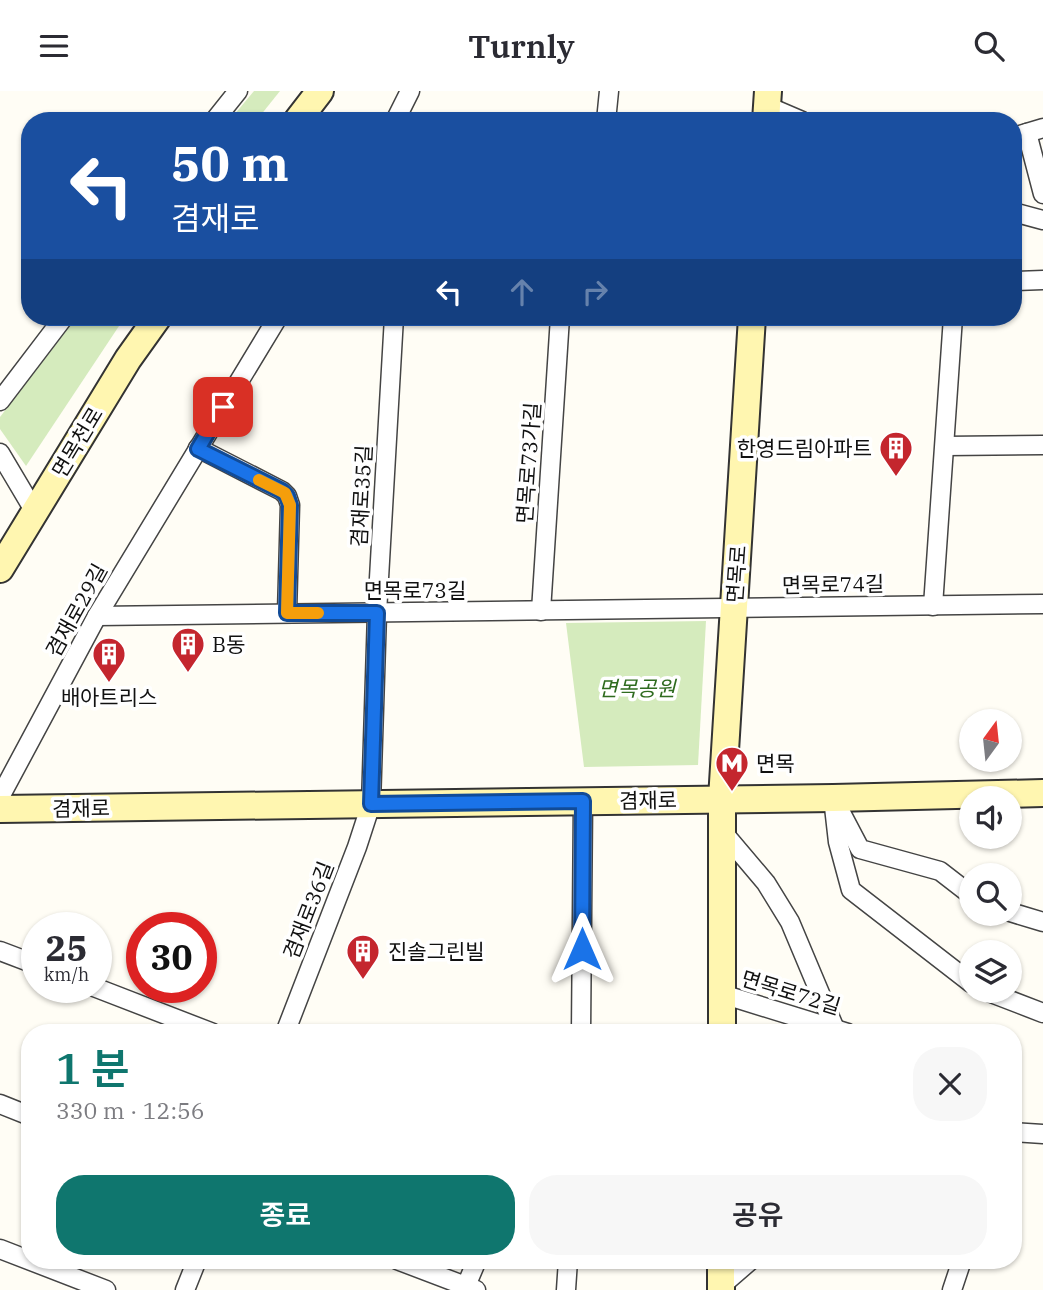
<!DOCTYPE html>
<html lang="ko">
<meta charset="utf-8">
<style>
body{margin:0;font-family:"IBM Plex Serif","Noto Sans KR",serif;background:#f7f7f7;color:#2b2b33;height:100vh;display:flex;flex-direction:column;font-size:26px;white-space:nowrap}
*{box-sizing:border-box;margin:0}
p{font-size:23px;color:#7c7c81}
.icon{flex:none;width:38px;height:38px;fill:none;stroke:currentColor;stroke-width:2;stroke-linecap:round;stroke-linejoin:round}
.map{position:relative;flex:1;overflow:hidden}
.details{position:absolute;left:21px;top:933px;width:1001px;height:245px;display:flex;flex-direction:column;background:#fff;border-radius:28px;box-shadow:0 2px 5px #0004}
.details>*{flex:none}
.banner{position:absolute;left:21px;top:21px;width:1001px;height:214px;border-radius:28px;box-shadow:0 2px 5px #0004;background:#1a4fa0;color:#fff;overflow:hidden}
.needle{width:46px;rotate:15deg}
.tools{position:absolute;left:959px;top:618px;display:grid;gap:14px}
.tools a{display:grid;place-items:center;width:63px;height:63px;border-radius:50%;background:#fff;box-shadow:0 2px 5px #0004;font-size:35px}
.speed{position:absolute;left:21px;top:821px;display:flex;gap:14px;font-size:35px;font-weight:700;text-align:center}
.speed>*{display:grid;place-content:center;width:91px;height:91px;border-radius:50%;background:#fff;box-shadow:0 2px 5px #0004;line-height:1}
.speed small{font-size:18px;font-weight:400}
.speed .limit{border:10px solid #d22;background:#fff;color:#111}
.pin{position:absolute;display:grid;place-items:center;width:60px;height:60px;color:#fff;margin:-30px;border-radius:14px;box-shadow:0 4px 10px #0006}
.me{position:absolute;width:77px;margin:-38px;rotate:0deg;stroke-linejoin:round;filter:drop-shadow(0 0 5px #0008)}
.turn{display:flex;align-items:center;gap:24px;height:147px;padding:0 35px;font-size:32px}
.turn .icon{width:91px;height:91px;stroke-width:2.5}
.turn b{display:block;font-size:49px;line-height:60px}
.lanes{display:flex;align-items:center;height:66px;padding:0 35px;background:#0003;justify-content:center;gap:35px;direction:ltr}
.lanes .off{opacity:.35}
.round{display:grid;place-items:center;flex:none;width:74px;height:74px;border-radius:28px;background:#f7f7f7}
.headline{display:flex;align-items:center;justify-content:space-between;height:119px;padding:0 35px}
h1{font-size:42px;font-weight:600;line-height:52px;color:#0f766e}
.cta{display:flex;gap:14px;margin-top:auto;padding:14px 35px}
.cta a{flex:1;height:80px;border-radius:28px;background:#0f766e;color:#fff;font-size:28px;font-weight:600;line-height:80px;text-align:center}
.cta a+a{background:#f7f7f7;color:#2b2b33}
header{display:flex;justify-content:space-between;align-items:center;height:91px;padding:0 35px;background:#fff;font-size:32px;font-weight:600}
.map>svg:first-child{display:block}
.green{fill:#d5ebbd}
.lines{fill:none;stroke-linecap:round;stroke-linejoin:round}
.street-casing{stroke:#444;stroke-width:21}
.secondary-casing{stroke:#333;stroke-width:30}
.street{stroke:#fff;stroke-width:18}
.secondary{stroke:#fff6b0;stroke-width:26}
.route-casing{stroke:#114b97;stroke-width:18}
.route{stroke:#1a73e8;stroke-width:12}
.slow{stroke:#f59e0b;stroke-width:12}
.labels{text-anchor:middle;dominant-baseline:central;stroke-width:7;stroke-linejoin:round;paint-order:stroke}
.street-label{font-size:21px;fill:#111;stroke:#fff}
.poi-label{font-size:21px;fill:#111;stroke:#fff;text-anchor:start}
.park-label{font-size:21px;font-style:italic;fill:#2f6b1f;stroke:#fff}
</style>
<header><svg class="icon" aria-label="menu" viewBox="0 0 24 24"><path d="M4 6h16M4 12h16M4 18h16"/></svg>Turnly<svg class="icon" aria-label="search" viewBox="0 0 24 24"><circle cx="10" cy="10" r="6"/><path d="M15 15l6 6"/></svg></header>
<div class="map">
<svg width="1043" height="1199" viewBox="0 0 1043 1199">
<rect width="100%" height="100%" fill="#fffdf5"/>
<g class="green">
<polygon points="254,0 280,0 256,30 229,30"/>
<polygon points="77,226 125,226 26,375 0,338 0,326"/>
<polygon points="706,530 698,674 584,676 566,532"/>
</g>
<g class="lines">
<defs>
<g id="street">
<polyline points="767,15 802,30"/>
<polyline points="214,30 238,0"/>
<polyline points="395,30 410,0"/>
<polyline points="606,30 609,0"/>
<polyline points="1027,42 1043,103"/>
<polyline points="1013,46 1043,37"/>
<polyline points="1013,121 1043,129"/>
<polyline points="1013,190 1043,189"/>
<polyline points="0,310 64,226"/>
<polyline points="945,355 1043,354"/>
<polyline points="198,357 282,400 287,405 290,414 287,522"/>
<polyline points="0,362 35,421"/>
<polyline points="933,515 953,226"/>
<polyline points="541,520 560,226"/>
<polyline points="97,525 1043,513"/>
<polyline points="0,706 97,525 278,226"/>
<polyline points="833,707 838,751 851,799 971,892"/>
<polyline points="839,718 860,758 940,780 971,804"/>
<polyline points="722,740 766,792 790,831 835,938 834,942"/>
<polyline points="1010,821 1043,831"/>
<polyline points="0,860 37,874"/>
<polyline points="94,896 213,942"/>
<polyline points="986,900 1043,922"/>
<polyline points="722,903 848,942"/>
<polyline points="285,942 357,756 371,713 377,522 394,226"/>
<polyline points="581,942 583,710"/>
<polyline points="0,1013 30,1025"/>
<polyline points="1013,1041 1043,1043"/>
<polyline points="0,1158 106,1199"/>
<polyline points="397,1169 476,1199"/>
<polyline points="466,1195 477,1169"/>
<polyline points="721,1195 751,1169"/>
<polyline points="185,1199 197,1169"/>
<polyline points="566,1199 568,1169"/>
<polyline points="952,1199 962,1169"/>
</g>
<g id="secondary">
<polyline points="297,30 320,0"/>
<polyline points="766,30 768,0"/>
<polyline points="0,478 128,268 158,226"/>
<polyline points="0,718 833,707 1043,702"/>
<polyline points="722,942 722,708 752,226"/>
<polyline points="721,1199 721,1169"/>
</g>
</defs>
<use href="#street" class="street-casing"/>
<use href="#secondary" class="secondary-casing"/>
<use href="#street" class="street"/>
<use href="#secondary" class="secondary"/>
</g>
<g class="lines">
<defs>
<polyline id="route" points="223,316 198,358 282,400 287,405 290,414 287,522 377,522 371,713 583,710 582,858"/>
</defs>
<use href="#route" class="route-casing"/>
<use href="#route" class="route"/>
<polyline class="slow" points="259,389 285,402 290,414 287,522 318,522"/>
</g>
<defs>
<symbol id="building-pin" viewBox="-11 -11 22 30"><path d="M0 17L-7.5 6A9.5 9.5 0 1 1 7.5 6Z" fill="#c4262e" stroke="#fff"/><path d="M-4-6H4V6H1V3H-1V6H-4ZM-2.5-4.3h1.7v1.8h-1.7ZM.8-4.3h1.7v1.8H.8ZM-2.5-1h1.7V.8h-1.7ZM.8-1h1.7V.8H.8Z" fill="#fff"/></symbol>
<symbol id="metro-pin" viewBox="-11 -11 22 30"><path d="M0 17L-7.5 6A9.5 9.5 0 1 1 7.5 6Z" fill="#c4262e" stroke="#fff"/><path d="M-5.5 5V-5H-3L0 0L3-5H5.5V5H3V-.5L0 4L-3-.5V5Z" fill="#fff"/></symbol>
</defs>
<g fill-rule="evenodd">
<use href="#building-pin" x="877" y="338" width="38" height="52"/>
<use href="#building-pin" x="169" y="534" width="38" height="52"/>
<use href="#building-pin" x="90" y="544" width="38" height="52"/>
<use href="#metro-pin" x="713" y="653" width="38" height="52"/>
<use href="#building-pin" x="344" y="841" width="38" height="52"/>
</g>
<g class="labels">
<g class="street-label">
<text transform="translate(77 351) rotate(-59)">면목천로</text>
<text transform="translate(528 372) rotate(-86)">면목로73가길</text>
<text transform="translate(361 405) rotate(-87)">겸재로35길</text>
<text transform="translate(736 483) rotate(-86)">면목로</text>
<text transform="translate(833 493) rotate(-1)">면목로74길</text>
<text x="415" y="499">면목로73길</text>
<text transform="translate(76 519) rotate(-61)">겸재로29길</text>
<text transform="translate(648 709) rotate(-1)">겸재로</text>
<text transform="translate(81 717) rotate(-1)">겸재로</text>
<text transform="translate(308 819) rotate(-69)">겸재로36길</text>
<text transform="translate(791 901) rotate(17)">면목로72길</text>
</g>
<g class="poi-label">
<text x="872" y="357" text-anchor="end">한영드림아파트</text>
<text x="212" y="553">B동</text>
<text x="109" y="606" text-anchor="middle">배아트리스</text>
<text x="756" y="672">면목</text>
<text x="388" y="860">진솔그린빌</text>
</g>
<g class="park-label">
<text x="637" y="597">면목공원</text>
</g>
</g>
</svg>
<div class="tools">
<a><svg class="needle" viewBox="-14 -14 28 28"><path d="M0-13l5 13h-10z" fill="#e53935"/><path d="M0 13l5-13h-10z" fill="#7c7c81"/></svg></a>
<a><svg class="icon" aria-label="sound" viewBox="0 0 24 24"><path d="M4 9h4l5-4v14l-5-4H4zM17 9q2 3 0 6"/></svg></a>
<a><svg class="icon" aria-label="search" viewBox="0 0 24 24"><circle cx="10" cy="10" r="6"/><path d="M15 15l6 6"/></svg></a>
<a><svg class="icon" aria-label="layers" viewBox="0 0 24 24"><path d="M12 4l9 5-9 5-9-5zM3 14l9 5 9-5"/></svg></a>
</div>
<div class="speed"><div>25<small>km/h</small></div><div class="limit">30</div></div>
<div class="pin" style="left:223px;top:316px;background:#d93025"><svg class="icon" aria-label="arrive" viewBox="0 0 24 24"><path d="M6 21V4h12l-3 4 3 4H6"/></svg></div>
<svg class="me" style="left:582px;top:858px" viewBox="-20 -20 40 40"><path d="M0-17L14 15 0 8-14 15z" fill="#1a73e8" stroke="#fff" stroke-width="4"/></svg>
<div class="banner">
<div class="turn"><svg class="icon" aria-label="left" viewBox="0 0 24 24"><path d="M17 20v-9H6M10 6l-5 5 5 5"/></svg><div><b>50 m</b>겸재로</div></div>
<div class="lanes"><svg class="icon" aria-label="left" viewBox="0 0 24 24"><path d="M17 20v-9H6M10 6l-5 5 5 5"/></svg><svg class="icon off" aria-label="ahead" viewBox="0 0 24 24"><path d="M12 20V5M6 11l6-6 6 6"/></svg><svg class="icon off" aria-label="right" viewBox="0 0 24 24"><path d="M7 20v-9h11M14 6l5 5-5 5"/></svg></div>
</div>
<section class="details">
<div class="headline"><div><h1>1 분</h1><p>330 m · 12:56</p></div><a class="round"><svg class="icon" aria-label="close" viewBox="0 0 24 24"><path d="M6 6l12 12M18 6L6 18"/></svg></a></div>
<div class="cta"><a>종료</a><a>공유</a></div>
</section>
</div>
